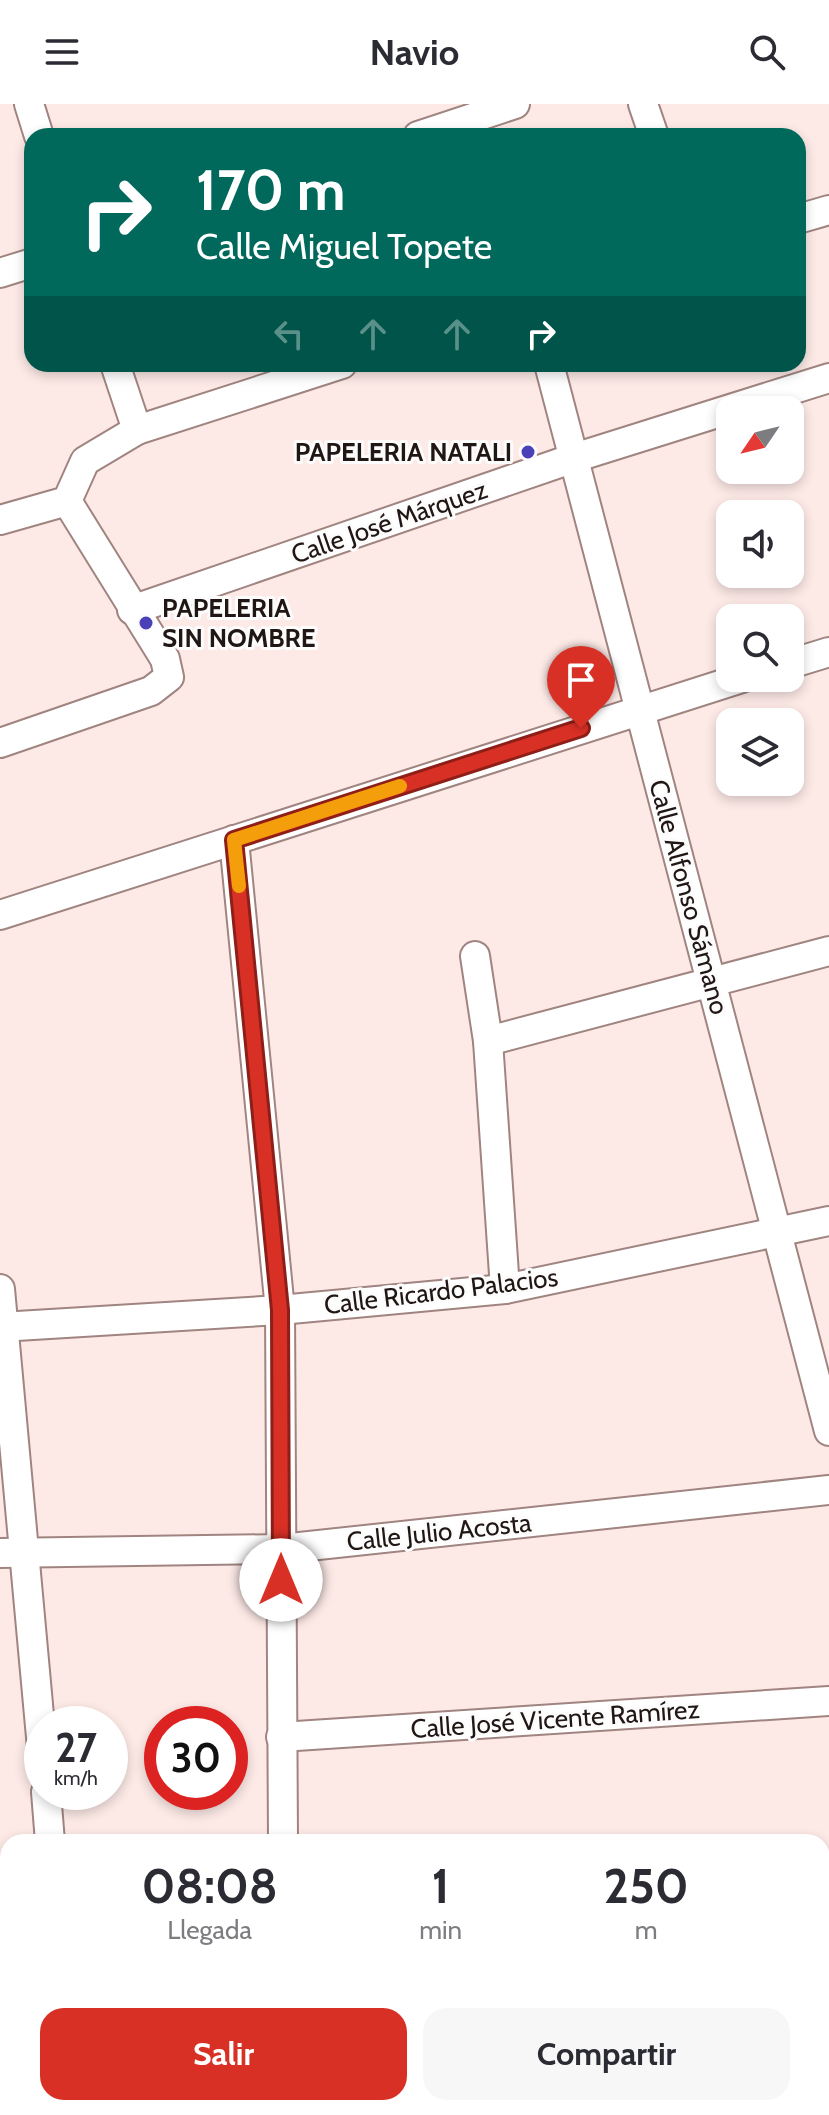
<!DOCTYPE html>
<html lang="es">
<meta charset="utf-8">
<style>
body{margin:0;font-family:Cabin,sans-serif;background:#f7f7f7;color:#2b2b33;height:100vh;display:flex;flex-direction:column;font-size:30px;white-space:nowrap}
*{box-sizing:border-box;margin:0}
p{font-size:26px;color:#7c7c81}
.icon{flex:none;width:44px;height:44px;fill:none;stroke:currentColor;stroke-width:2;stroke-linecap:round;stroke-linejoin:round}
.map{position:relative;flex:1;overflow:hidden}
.drawer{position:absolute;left:0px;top:1730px;width:830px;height:282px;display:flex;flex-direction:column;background:#fff;border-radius:24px 24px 0 0;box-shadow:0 4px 12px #0003}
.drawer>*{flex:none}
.hud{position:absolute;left:24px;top:24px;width:782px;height:244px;border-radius:24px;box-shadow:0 4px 12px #0003;background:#00695c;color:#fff;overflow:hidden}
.needle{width:52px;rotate:235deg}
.buttons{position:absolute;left:716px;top:292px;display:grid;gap:16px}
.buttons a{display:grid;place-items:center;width:88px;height:88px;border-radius:16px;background:#fff;box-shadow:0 4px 12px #0003;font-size:40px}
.speed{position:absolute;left:24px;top:1602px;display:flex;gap:16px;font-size:40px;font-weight:700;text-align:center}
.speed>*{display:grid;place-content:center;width:104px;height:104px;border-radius:50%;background:#fff;box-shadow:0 4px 12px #0003;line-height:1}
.speed small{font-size:20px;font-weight:400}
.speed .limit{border:12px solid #d22;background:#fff;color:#111}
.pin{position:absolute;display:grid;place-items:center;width:68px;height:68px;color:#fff;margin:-82px -34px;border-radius:50% 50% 50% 0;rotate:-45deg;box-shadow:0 0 8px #0007}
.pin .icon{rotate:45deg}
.me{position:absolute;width:88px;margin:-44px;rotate:0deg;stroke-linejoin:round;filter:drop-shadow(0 0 6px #0008)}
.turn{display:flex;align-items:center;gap:28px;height:168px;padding:0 40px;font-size:36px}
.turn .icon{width:104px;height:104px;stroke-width:2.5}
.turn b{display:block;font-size:56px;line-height:68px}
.lanes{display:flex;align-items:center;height:76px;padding:0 40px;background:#0003;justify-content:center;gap:40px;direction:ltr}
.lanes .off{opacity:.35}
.eta{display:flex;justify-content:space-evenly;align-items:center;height:136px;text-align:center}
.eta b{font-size:48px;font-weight:700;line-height:56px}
.cta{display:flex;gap:16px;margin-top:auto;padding:16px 40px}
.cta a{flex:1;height:92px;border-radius:24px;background:#d93025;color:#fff;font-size:32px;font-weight:700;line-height:92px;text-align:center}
.cta a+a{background:#f7f7f7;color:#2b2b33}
header{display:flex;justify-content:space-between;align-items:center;height:104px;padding:0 40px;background:#fff;font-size:36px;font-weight:700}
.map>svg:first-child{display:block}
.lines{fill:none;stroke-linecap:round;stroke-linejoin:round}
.stream{stroke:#cca5ba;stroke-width:9}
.minor-casing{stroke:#a08480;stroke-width:32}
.major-casing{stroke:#a08480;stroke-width:40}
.minor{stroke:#fff;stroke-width:28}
.major{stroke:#fff;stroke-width:36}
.tram{stroke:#3f3432;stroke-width:2}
.route-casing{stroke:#8d1f18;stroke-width:20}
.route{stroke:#d93025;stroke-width:14}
.slow{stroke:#f59e0b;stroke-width:14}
.poi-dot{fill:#4a40b7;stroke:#fcfcfc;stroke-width:3}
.labels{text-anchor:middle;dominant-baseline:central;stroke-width:6;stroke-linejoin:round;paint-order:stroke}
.poi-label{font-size:26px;font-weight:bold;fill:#201614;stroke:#fcfcfc;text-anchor:end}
.street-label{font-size:26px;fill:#201614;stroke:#fcfcfc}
</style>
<header><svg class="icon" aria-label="menu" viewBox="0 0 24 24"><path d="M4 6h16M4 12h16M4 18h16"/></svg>Navio<svg class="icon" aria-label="search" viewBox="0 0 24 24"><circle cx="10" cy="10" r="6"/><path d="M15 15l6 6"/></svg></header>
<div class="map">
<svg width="829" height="2011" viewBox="0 0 829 2011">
<rect width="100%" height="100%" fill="#fdeae7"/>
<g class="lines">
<g class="stream">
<polyline points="0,1828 8,1828"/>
<polyline points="822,1843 829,1843"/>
</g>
<defs>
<g id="minor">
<polyline points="29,0 39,32"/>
<polyline points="643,0 654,32"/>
<polyline points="418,32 515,0"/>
<polyline points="798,115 829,106"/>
<polyline points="0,169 32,159"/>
<polyline points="115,260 137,326"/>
<polyline points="549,260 829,1327"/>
<polyline points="0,416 67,397 85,357 137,326 342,260"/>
<polyline points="132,506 574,354 829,274"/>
<polyline points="790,560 829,548"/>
<polyline points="0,639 151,587 169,573 165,555 67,397"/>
<polyline points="234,736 280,1206 283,1738"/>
<polyline points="0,811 742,574"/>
<polyline points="475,852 488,937 505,1185"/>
<polyline points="488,937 829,847"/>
<polyline points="0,1185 42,1644"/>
<polyline points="0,1223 280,1206 505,1185 829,1117"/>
<polyline points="0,1449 281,1445 829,1386"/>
<polyline points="281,1633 829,1597"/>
<polyline points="46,1688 50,1738"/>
<polyline points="0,1786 8,1786"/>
<polyline points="822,1802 829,1802"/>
</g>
<g id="major">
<polyline points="0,1894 8,1895"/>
<polyline points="822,1918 829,1918"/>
</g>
</defs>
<use href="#minor" class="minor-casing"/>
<use href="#major" class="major-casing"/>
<use href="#minor" class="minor"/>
<use href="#major" class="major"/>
<g class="tram">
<polyline points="0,1937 8,1937"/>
<polyline points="0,1953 8,1954"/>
<polyline points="822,1974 829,1974"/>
<polyline points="822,1995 829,1995"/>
</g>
</g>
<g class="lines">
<defs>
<polyline id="route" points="281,1476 280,1206 234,736 581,624"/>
</defs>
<use href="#route" class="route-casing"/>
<use href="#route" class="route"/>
<polyline class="slow" points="239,782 234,736 400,682"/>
</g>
<g class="poi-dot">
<circle cx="528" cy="348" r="8"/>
<circle cx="146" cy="519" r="8"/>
</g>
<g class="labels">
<g class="poi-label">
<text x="512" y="348">PAPELERIA NATALI</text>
<text x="162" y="504" text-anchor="start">PAPELERIA<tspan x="162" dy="30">SIN NOMBRE</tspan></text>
</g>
<g class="street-label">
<text transform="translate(389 418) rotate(-19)">Calle José Márquez</text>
<text transform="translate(689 793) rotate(75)">Calle Alfonso Sámano</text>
<text transform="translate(441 1187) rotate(-7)">Calle Ricardo Palacios</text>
<text transform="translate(439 1428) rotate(-6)">Calle Julio Acosta</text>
<text transform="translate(555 1615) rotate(-4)">Calle José Vicente Ramírez</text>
</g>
</g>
</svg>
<div class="buttons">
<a><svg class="needle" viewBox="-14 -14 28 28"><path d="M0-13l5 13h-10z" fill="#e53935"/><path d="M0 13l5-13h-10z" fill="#7c7c81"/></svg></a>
<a><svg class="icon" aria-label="sound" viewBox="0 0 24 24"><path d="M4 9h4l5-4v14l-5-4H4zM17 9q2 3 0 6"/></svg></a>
<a><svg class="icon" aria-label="search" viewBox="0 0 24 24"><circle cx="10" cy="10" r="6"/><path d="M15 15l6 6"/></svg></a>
<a><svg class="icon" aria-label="layers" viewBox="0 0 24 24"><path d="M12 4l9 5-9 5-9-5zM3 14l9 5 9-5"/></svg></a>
</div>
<div class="speed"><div>27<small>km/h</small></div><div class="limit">30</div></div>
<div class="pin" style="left:581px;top:624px;background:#d93025"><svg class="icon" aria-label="arrive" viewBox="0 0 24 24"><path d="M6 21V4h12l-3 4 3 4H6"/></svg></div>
<svg class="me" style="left:281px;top:1476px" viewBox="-20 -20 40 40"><circle r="19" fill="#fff"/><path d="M0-13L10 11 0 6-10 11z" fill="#d93025"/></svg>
<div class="hud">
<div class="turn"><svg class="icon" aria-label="right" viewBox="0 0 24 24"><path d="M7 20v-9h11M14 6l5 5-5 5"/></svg><div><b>170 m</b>Calle Miguel Topete</div></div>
<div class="lanes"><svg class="icon off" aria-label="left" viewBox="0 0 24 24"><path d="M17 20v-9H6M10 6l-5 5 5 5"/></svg><svg class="icon off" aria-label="ahead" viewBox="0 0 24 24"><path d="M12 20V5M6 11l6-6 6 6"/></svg><svg class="icon off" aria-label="ahead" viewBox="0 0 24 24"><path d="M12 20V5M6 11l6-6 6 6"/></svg><svg class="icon" aria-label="right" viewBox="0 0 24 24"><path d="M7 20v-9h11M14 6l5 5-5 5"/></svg></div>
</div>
<section class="drawer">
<div class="eta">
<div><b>08:08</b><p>Llegada</p></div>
<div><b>1</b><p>min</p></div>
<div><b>250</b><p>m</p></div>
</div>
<div class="cta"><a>Salir</a><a>Compartir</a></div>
</section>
</div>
